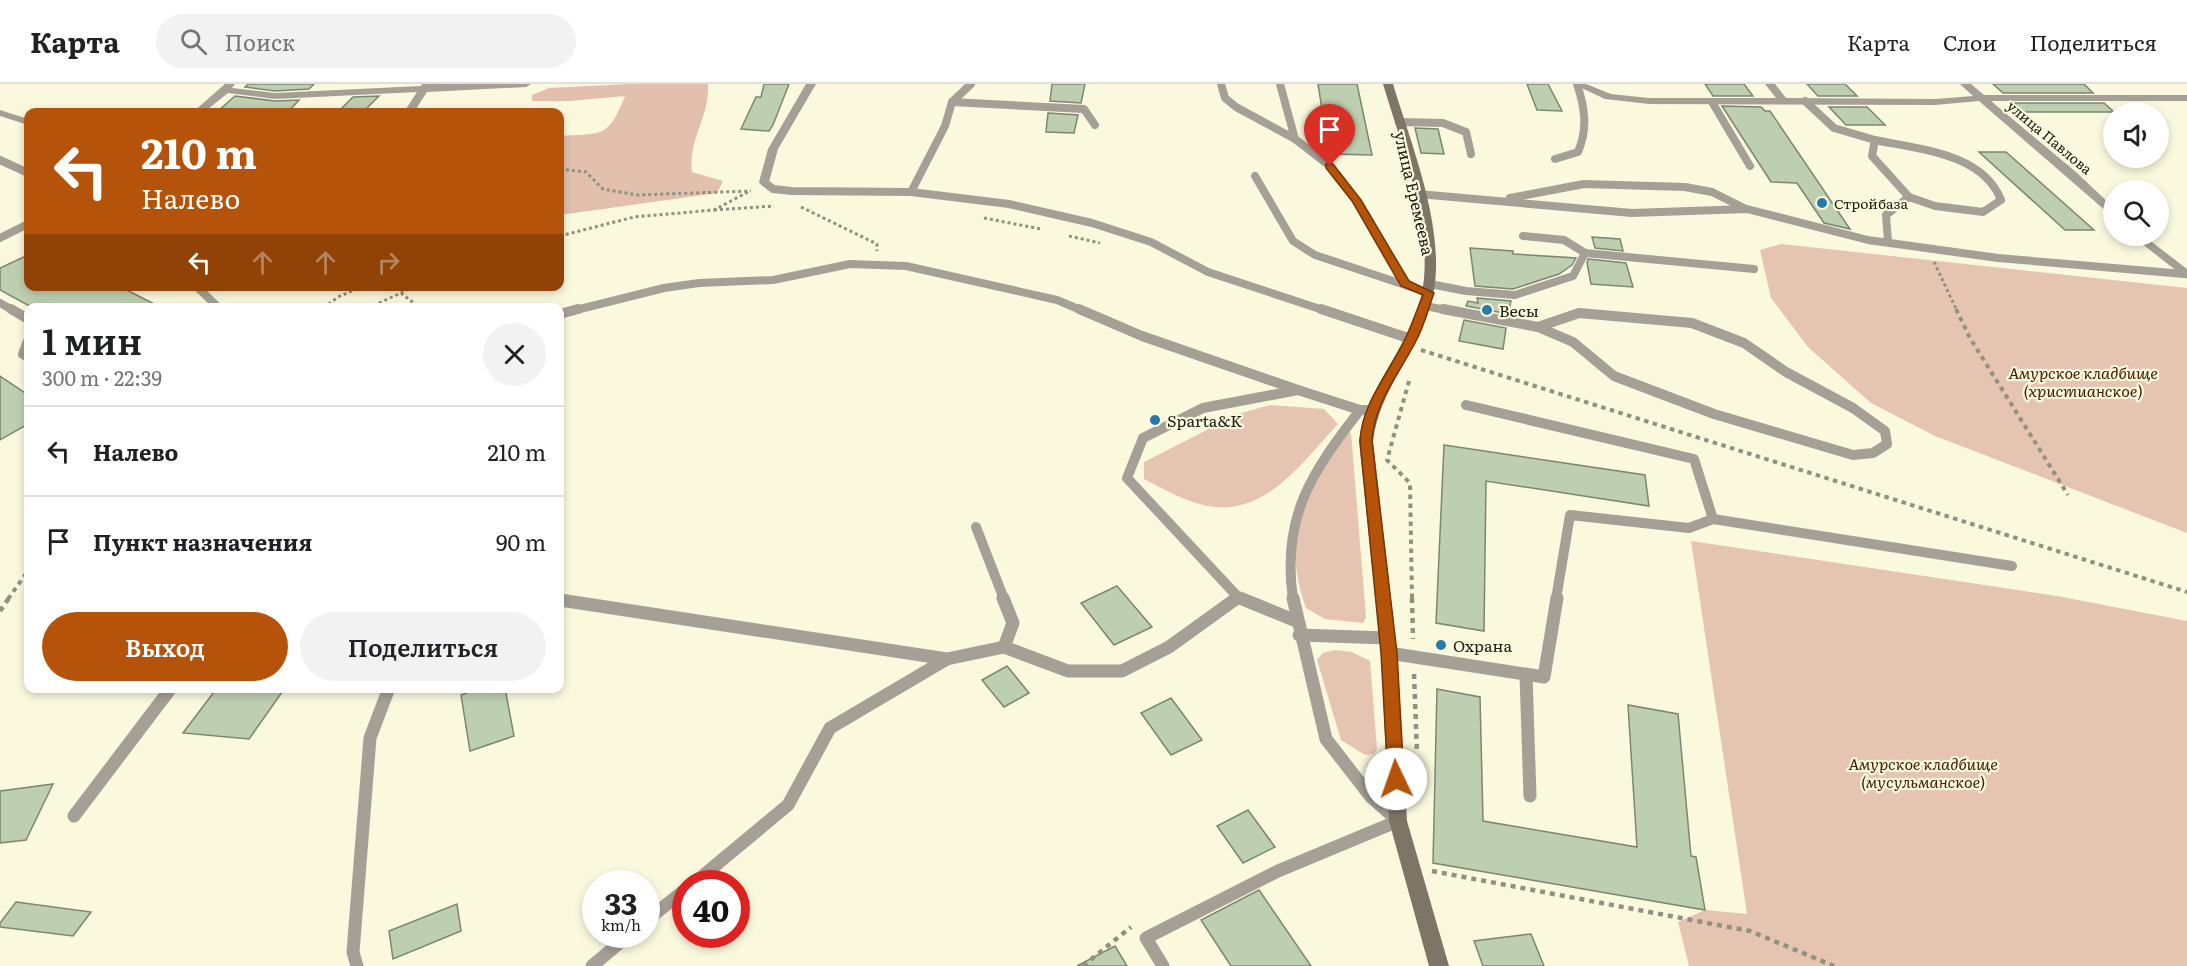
<!DOCTYPE html>
<html lang="ru">
<meta charset="utf-8">
<style>
body{margin:0;font-family:Literata,serif;background:#f2f2f2;color:#202124;height:100vh;display:flex;flex-direction:column;font-size:22px;white-space:nowrap}
*{box-sizing:border-box;margin:0}
p{font-size:20px;color:#757577}
.icon{flex:none;width:33px;height:33px;fill:none;stroke:currentColor;stroke-width:2;stroke-linecap:round;stroke-linejoin:round}
.map{position:relative;flex:1;overflow:hidden}
.side{position:absolute;left:24px;top:219px;width:540px;height:390px;display:flex;flex-direction:column;background:#fff;border-radius:12px;box-shadow:0 3px 9px #0003}
.side>*{flex:none}
.top-card{position:absolute;left:24px;top:24px;width:540px;height:183px;border-radius:12px;box-shadow:0 3px 9px #0003;background:#b45309;color:#fff;overflow:hidden}
.controls{position:absolute;left:2103px;top:18px;display:grid;gap:12px}
.controls a{display:grid;place-items:center;width:66px;height:66px;border-radius:50%;background:#fff;box-shadow:0 3px 9px #0003;font-size:30px}
.speed{position:absolute;left:582px;top:786px;display:flex;gap:12px;font-size:30px;font-weight:700;text-align:center}
.speed>*{display:grid;place-content:center;width:78px;height:78px;border-radius:50%;background:#fff;box-shadow:0 3px 9px #0003;line-height:1}
.speed small{font-size:15px;font-weight:400}
.speed .limit{border:9px solid #d22;background:#fff;color:#111}
.pin{position:absolute;display:grid;place-items:center;width:51px;height:51px;color:#fff;margin:-62px -26px;border-radius:50% 50% 50% 0;rotate:-45deg;box-shadow:0 0 6px #0007}
.pin .icon{rotate:45deg}
.me{position:absolute;width:66px;margin:-33px;rotate:357deg;stroke-linejoin:round;filter:drop-shadow(0 0 4px #0008)}
.turn{display:flex;align-items:center;gap:21px;height:126px;padding:0 18px;font-size:27px}
.turn .icon{width:78px;height:78px;stroke-width:2.5}
.turn b{display:block;font-size:42px;line-height:51px}
.lanes{display:flex;align-items:center;height:57px;padding:0 18px;background:#0003;justify-content:center;gap:30px;direction:ltr}
.lanes .off{opacity:.35}
.round{display:grid;place-items:center;flex:none;width:63px;height:63px;border-radius:32px;background:#f2f2f2}
.headline{display:flex;align-items:center;justify-content:space-between;height:102px;padding:0 18px}
h1{font-size:36px;font-weight:600;line-height:45px}
.button{display:flex;gap:12px;margin-top:auto;padding:12px 18px}
.button a{flex:1;height:69px;border-radius:36px;background:#b45309;color:#fff;font-size:24px;font-weight:600;line-height:69px;text-align:center}
.button a+a{background:#f2f2f2;color:#202124}
ul{padding:0;list-style:none}
li{display:flex;align-items:center;gap:18px;height:90px;padding:0 18px;border-top:2px solid #e0e0e0}
li div{flex:1}
li b{display:block;font-size:22px}
li em{font-style:normal}
header{display:flex;align-items:center;gap:36px;box-sizing:border-box;height:84px;padding:0 30px;background:#fff;border-bottom:2px solid #e0e0e0}
header strong{font-size:28px}
nav{display:flex;gap:33px;margin-inline-start:auto;font-size:21px}
.search{width:420px;height:54px;background:#f2f2f2;display:flex;align-items:center;gap:15px;box-sizing:border-box;padding:0 21px;border-radius:33px;color:#757577;font-size:22px}
.map>svg:first-child{display:block}
.green{fill:#e6c4b2}
.forest{fill:#e2c0ad}
.building{fill:#bdcfb0;stroke:#7b8771;stroke-width:1.5}
.lines{fill:none;stroke-linecap:round;stroke-linejoin:round}
.path-far2{stroke:#92907e;stroke-width:3;stroke-dasharray:3 3;stroke-linecap:butt}
.path-far1{stroke:#92907e;stroke-width:4;stroke-dasharray:4.5 4.5;stroke-linecap:butt}
.path{stroke:#92907e;stroke-width:4.5;stroke-dasharray:5 5;stroke-linecap:butt}
.lane-far2{stroke:#a69f95;stroke-width:8}
.lane-far1{stroke:#a69f95;stroke-width:10}
.lane{stroke:#a69f95;stroke-width:13}
.street{fill:#a69f95;fill-rule:evenodd}
.secondary{fill:#7f7567;fill-rule:evenodd}
.route{fill:#b45309;stroke:#753606;stroke-width:1.5}
.poi-dot{fill:#2679a9;stroke:#faf8dd;stroke-width:2}
.labels{text-anchor:middle;dominant-baseline:central;stroke-width:4.5;stroke-linejoin:round;paint-order:stroke}
.far-street-label{font-size:14px;fill:#212017;stroke:#faf8dd}
.far-poi-label{font-size:14px;fill:#212017;stroke:#faf8dd;text-anchor:start}
.street-label{font-size:16px;fill:#212017;stroke:#faf8dd}
.poi-label{font-size:16px;fill:#212017;stroke:#faf8dd;text-anchor:start}
.park-label{font-size:16px;font-style:italic;fill:#471d00;stroke:#faf8dd}
</style>
<header>
<strong>Карта</strong>
<div class="search"><svg class="icon" aria-label="search" viewBox="0 0 24 24"><circle cx="10" cy="10" r="6"/><path d="M15 15l6 6"/></svg>Поиск</div>
<nav><a>Карта</a><a>Слои</a><a>Поделиться</a></nav>
</header>
<div class="map">
<svg width="2187" height="882" viewBox="0 0 2187 882">
<rect width="100%" height="100%" fill="#faf8dd"/>
<g class="green">
<polygon points="1781,160 2187,204 2187,449 1935,352 1871,319 1808,263 1771,214 1760,166"/>
<path d="M1270 321 1324 325 1338 340C1303 377 1266 433 1208 422 1185 418 1164 405 1144 395V378L1238 330Z"/>
<path d="M1348 348 1351 349 1366 533 1363 539 1325 535 1306 524C1279 451 1309 407 1348 348Z"/>
<polygon points="1691,457 2057,512 2187,537 2187,882 1689,882 1678,838 1705,826 1747,830"/>
<polygon points="1335,566 1352,568 1370,577 1377,665 1374,670 1365,671 1341,656 1317,576 1323,569"/>
</g>
<path class="forest" d="M629 0H708C710 33 688 54 692 88L723 97 717 109 560 131V52C602 49 608 55 625 12L570 17H532V11L549 4Z"/>
<g class="building">
<polygon points="248,0 314,0 309,5 275,7 245,3"/>
<polygon points="764,0 789,0 773,41 769,47 741,45 756,13 761,13"/>
<polygon points="1052,0 1085,0 1081,19 1050,17"/>
<polygon points="1318,0 1357,0 1372,71 1329,70"/>
<polygon points="1527,0 1548,0 1562,27 1537,26"/>
<polygon points="1705,0 1744,0 1753,12 1713,12"/>
<polygon points="1807,0 1845,0 1857,12 1818,12"/>
<polygon points="1993,0 2084,0 2093,9 2003,9"/>
<polygon points="235,12 275,17 299,16 288,28 217,28"/>
<polygon points="379,12 366,25 341,25 353,13"/>
<polygon points="2014,19 2104,19 2114,28 2023,28"/>
<polygon points="1722,22 1761,23 1765,27 1770,27 1850,145 1824,139 1797,99 1771,98"/>
<polygon points="1829,23 1867,23 1885,41 1846,41"/>
<polygon points="1048,29 1078,31 1074,49 1046,48"/>
<polygon points="1415,44 1438,45 1444,70 1421,69"/>
<polygon points="1979,68 2006,68 2094,146 2065,146"/>
<polygon points="1592,153 1620,155 1623,167 1595,164"/>
<polygon points="1470,164 1513,167 1513,170 1576,174 1572,181 1559,190 1513,205 1475,202"/>
<polygon points="28,171 28,202 119,202 162,224 33,224 0,206 0,184"/>
<polygon points="1588,175 1626,179 1633,203 1591,200 1587,179"/>
<polygon points="1477,214 1511,217 1508,230 1466,222 1468,217 1478,219"/>
<polygon points="1464,236 1506,244 1503,265 1459,257"/>
<polygon points="0,292 28,311 28,340 0,356"/>
<polygon points="1444,361 1645,391 1649,422 1486,397 1484,547 1436,539"/>
<polygon points="1117,502 1152,543 1114,561 1081,519"/>
<polygon points="1007,582 1029,609 1004,623 982,596"/>
<polygon points="217,604 285,604 249,655 183,649"/>
<polygon points="480,604 505,604 514,652 470,667 461,611"/>
<polygon points="1437,605 1480,613 1483,737 1637,763 1628,621 1678,630 1691,772 1696,773 1705,826 1433,779"/>
<polygon points="1171,614 1202,656 1171,671 1141,629"/>
<polygon points="53,700 26,756 0,759 0,707"/>
<polygon points="1248,726 1275,763 1243,779 1217,742"/>
<polygon points="1259,806 1311,882 1231,882 1201,836"/>
<polygon points="16,818 91,828 73,852 0,843 0,839"/>
<polygon points="457,820 461,847 393,875 389,847"/>
<polygon points="1531,850 1544,882 1483,882 1474,857"/>
<polygon points="1115,862 1127,882 1077,882"/>
</g>
<g class="lines">
<g class="path-far2">
<polyline points="560,85 586,88 603,105 637,111 751,107"/>
<polyline points="801,123 877,160 877,167"/>
<polyline points="714,126 774,122"/>
<polyline points="984,134 1041,145"/>
<polyline points="560,152 634,133 714,126 748,108"/>
<polyline points="1069,152 1100,159"/>
<polyline points="1934,178 1957,227"/>
<polyline points="401,209 420,224"/>
<polyline points="324,224 338,213 363,202"/>
<polyline points="368,224 416,202"/>
</g>
<g class="path-far1">
<polyline points="1956,225 1970,254 2068,411"/>
<polyline points="1421,266 2187,508"/>
<polyline points="1409,297 1387,376 1410,399 1412,515"/>
<polyline points="8,515 28,487"/>
</g>
<g class="path">
<polyline points="1412,514 1413,555"/>
<polyline points="0,527 9,514"/>
<polyline points="1414,590 1417,669"/>
<polyline points="1432,787 1750,847 1834,882"/>
<polyline points="1083,882 1131,843"/>
</g>
<g class="lane-far2">
<polyline points="1221,0 1225,14 1236,23 1295,55"/>
<polyline points="1280,0 1295,55 1330,82 1356,116 1405,199"/>
<polyline points="1805,17 1834,44 1875,56 1872,72 1909,113 1886,131 1888,158"/>
<polyline points="952,18 1084,25 1095,41"/>
<polyline points="1712,18 1750,82"/>
<polyline points="1399,38 1443,39 1466,48 1471,70"/>
<path d="M1875 56C1918 65 1983 69 2001 116L1983 128 1935 122 1909 113"/>
<path d="M1555 75 1578 68C1588 44 1585 24 1577 0"/>
<polyline points="0,76 28,89"/>
<polyline points="1255,92 1293,157 1315,171 1429,209"/>
<polyline points="764,98 773,105 792,107 911,108 1009,120 1092,139 1151,158 1208,188 1326,227"/>
<polyline points="911,108 945,42 952,18 971,0"/>
<polyline points="1418,110 1632,129 1747,125 1868,156 1998,174 2184,190"/>
<polyline points="1510,114 1584,100 1685,103 1712,108 1744,124"/>
<polyline points="1523,152 1564,156 1585,169"/>
<polyline points="0,154 28,140"/>
<polyline points="1430,200 1466,207 1515,211 1573,192 1585,169 1754,185"/>
<polyline points="196,202 219,224"/>
<polyline points="0,219 14,227"/>
<polyline points="1425,222 1451,227"/>
<polyline points="572,227 664,204 699,199 773,196 850,180 906,182 1057,216 1083,227"/>
</g>
<g class="lane-far1">
<polyline points="11,225 28,235"/>
<polyline points="1079,225 1142,252 1298,306"/>
<polyline points="1321,225 1411,255"/>
<polyline points="1443,225 1538,243"/>
<polygon points="1579,229 1692,239 1744,259 1786,288 1853,324 1885,347 1887,360 1873,369 1853,371 1714,330 1614,292 1573,258 1538,243"/>
<polyline points="560,230 578,225"/>
<polyline points="28,257 23,270 28,273"/>
<polyline points="1466,321 1694,375 1713,435"/>
<polyline points="976,443 1004,515"/>
<polyline points="1235,515 1238,513"/>
<polyline points="1243,515 1238,513 1127,394 1143,354 1203,324 1298,306 1360,326"/>
<path d="M1293 515C1281 433 1312 388 1360 326H1371"/>
<polyline points="1556,515 1570,431 1689,444 1713,435 2012,482"/>
</g>
<g class="lane">
<polyline points="1003,514 1013,539 1004,563"/>
<polyline points="1240,514 1296,537"/>
<polyline points="560,516 947,575"/>
<polyline points="1299,551 1387,554"/>
<polyline points="1389,569 1544,593 1557,514"/>
<polyline points="1526,591 1530,712"/>
<polyline points="74,732 171,604"/>
<polyline points="693,800 788,721 830,644 947,575 1004,563 1068,587 1122,587 1169,563 1237,514"/>
<polyline points="646,837 686,805"/>
<polyline points="357,882 353,868 370,654 389,604"/>
<polyline points="592,882 630,850"/>
<polyline points="1163,882 1146,854 1278,787 1398,737 1371,713 1326,655 1293,514"/>
</g>
<g class="street">
<polygon points="225,0 235,0 232,4 275,9 421,2 422,0 531,0 526,3 427,8 414,28 404,28 417,8 275,15 228,9 204,28 193,28"/>
<polygon points="806,0 816,0 778,65 769,98 760,100 759,98 768,65"/>
<polygon points="1573,0 1586,0 1611,10 1649,14 1776,14 1765,0 1775,0 1786,14 1935,15 1973,12 1960,0 1971,0 1984,11 2187,11 2187,17 1991,17 2076,88 2114,124 2114,134 1979,17 1935,21 1649,20 1605,15"/>
<polygon points="0,26 28,35 28,41 0,32"/>
<polygon points="2132,152 2144,152 2187,185 2187,195"/>
</g>
<path class="secondary" d="M1383 0H1393C1412 64 1451 156 1430 223 1416 271 1380 304 1373 357L1397 569 1407 737 1449 882H1429L1389 737 1381 569 1359 357C1366 306 1402 271 1418 224 1440 158 1402 64 1383 0Z"/>
</g>
<path class="route" d="M1326 80H1333L1361 116 1409 197 1434 209C1428 225 1424 242 1416 257 1399 290 1374 319 1372 357L1397 569 1404 695 1402 700H1390L1388 695 1381 569 1360 357C1362 318 1389 290 1405 255 1412 241 1417 225 1423 211L1401 202 1352 117 1326 84Z"/>
<g class="poi-dot">
<circle cx="1822" cy="119" r="6"/>
<circle cx="1487" cy="226" r="6"/>
<circle cx="1155" cy="336" r="6"/>
<circle cx="1441" cy="561" r="6"/>
</g>
<g class="labels">
<g class="far-street-label">
<text transform="translate(2050 53) rotate(40)">улица Павлова</text>
</g>
<g class="far-poi-label">
<text x="1834" y="119">Стройбаза</text>
</g>
<g class="street-label">
<text transform="translate(1415 109) rotate(77)">улица Еремеева</text>
</g>
<g class="poi-label">
<text x="1499" y="226">Весы</text>
<text x="1167" y="336">Sparta&amp;K</text>
<text x="1453" y="561">Охрана</text>
</g>
<g class="park-label">
<text x="2083" y="288">Амурское кладбище<tspan x="2083" dy="18">(христианское)</tspan></text>
<text x="1923" y="679">Амурское кладбище<tspan x="1923" dy="18">(мусульманское)</tspan></text>
</g>
</g>
</svg>
<div class="controls">
<a><svg class="icon" aria-label="sound" viewBox="0 0 24 24"><path d="M4 9h4l5-4v14l-5-4H4zM17 9q2 3 0 6"/></svg></a>
<a><svg class="icon" aria-label="search" viewBox="0 0 24 24"><circle cx="10" cy="10" r="6"/><path d="M15 15l6 6"/></svg></a>
</div>
<div class="speed"><div>33<small>km/h</small></div><div class="limit">40</div></div>
<div class="pin" style="left:1330px;top:82px;background:#d93025"><svg class="icon" aria-label="arrive" viewBox="0 0 24 24"><path d="M6 21V4h12l-3 4 3 4H6"/></svg></div>
<svg class="me" style="left:1396px;top:695px" viewBox="-20 -20 40 40"><circle r="19" fill="#fff"/><path d="M0-13L10 11 0 6-10 11z" fill="#b45309"/></svg>
<div class="top-card">
<div class="turn"><svg class="icon" aria-label="left" viewBox="0 0 24 24"><path d="M17 20v-9H6M10 6l-5 5 5 5"/></svg><div><b>210 m</b>Налево</div></div>
<div class="lanes"><svg class="icon" aria-label="left" viewBox="0 0 24 24"><path d="M17 20v-9H6M10 6l-5 5 5 5"/></svg><svg class="icon off" aria-label="ahead" viewBox="0 0 24 24"><path d="M12 20V5M6 11l6-6 6 6"/></svg><svg class="icon off" aria-label="ahead" viewBox="0 0 24 24"><path d="M12 20V5M6 11l6-6 6 6"/></svg><svg class="icon off" aria-label="right" viewBox="0 0 24 24"><path d="M7 20v-9h11M14 6l5 5-5 5"/></svg></div>
</div>
<section class="side">
<div class="headline"><div><h1>1 мин</h1><p>300 m · 22:39</p></div><a class="round"><svg class="icon" aria-label="close" viewBox="0 0 24 24"><path d="M6 6l12 12M18 6L6 18"/></svg></a></div>
<ul>
<li><svg class="icon" aria-label="left" viewBox="0 0 24 24"><path d="M17 20v-9H6M10 6l-5 5 5 5"/></svg><div><b>Налево</b></div><em>210 m</em></li>
<li><svg class="icon" aria-label="arrive" viewBox="0 0 24 24"><path d="M6 21V4h12l-3 4 3 4H6"/></svg><div><b>Пункт назначения</b></div><em>90 m</em></li>
</ul>
<div class="button"><a>Выход</a><a>Поделиться</a></div>
</section>
</div>
